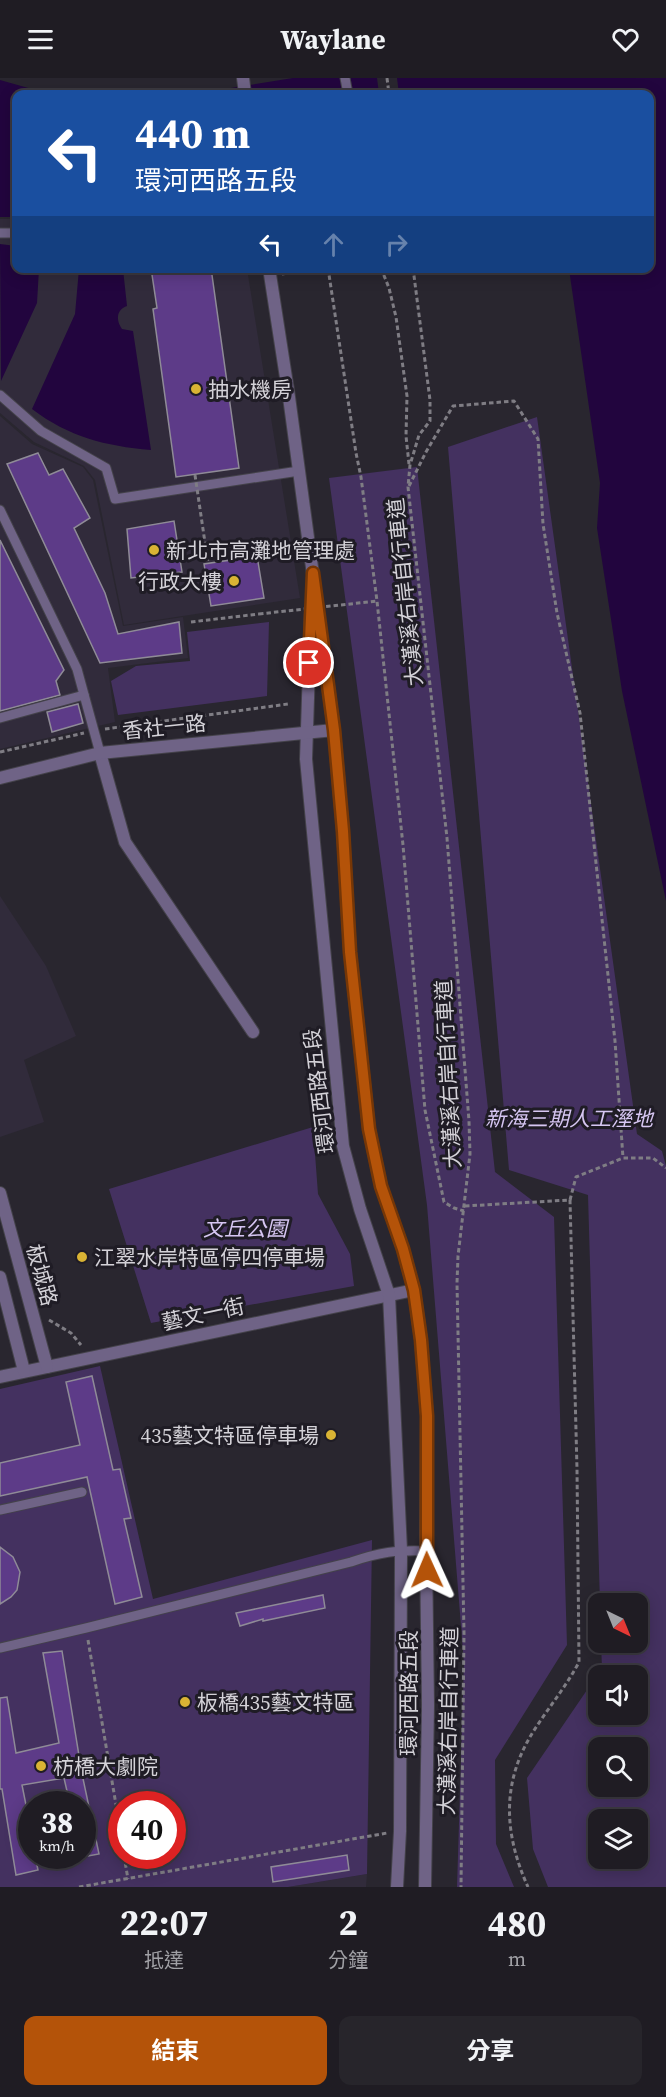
<!DOCTYPE html>
<html lang="zh-TW">
<meta charset="utf-8">
<style>
body{margin:0;font-family:"Source Serif 4","Noto Sans TC",serif;background:#27252b;color:#f1f3f6;height:100vh;display:flex;flex-direction:column;font-size:22px;white-space:nowrap}
*{box-sizing:border-box;margin:0}
p{font-size:20px;color:#a1a1a6}
.icon{flex:none;width:33px;height:33px;fill:none;stroke:currentColor;stroke-width:2;stroke-linecap:round;stroke-linejoin:round}
.map{position:relative;height:1809px;overflow:hidden}
.details{display:flex;flex-direction:column;background:#1f1c23;flex:1}
.details>*{flex:none}
.hud{position:absolute;left:12px;top:12px;width:642px;height:183px;border-radius:12px;box-shadow:0 3px 15px #0003,0 0 0 2px #3c3a41;background:#1a4fa0;color:#fff;overflow:hidden}
.needle{width:39px;rotate:137deg}
.controls{position:absolute;left:588px;top:1515px;display:grid;gap:12px}
.controls a{display:grid;place-items:center;width:60px;height:60px;border-radius:12px;background:#1f1c23;box-shadow:0 3px 15px #0003,0 0 0 2px #3c3a41;font-size:30px}
.speed{position:absolute;left:18px;top:1713px;display:flex;gap:12px;font-size:30px;font-weight:700;text-align:center}
.speed>*{display:grid;place-content:center;width:78px;height:78px;border-radius:50%;background:#1f1c23;box-shadow:0 3px 15px #0003,0 0 0 2px #3c3a41;line-height:1}
.speed small{font-size:15px;font-weight:400}
.speed .limit{border:9px solid #d22;background:#fff;color:#111}
.pin{position:absolute;display:grid;place-items:center;width:51px;height:51px;color:#fff;margin:-26px;border:3px solid #fff;border-radius:50%;box-shadow:0 2px 6px #0007}
.me{position:absolute;width:66px;margin:-33px;rotate:359deg;stroke-linejoin:round;filter:drop-shadow(0 0 4px #0008)}
.turn{display:flex;align-items:center;gap:21px;height:126px;padding:0 24px;font-size:27px}
.turn .icon{width:78px;height:78px;stroke-width:2.5}
.turn b{display:block;font-size:42px;line-height:51px}
.lanes{display:flex;align-items:center;height:57px;padding:0 24px;background:#0003;justify-content:center;gap:30px;direction:ltr}
.lanes .off{opacity:.35}
.eta{display:flex;justify-content:space-evenly;align-items:center;height:102px;text-align:center}
.eta b{font-size:36px;font-weight:700;line-height:42px}
.button{display:flex;gap:12px;margin-top:auto;padding:12px 24px}
.button a{flex:1;height:69px;border-radius:12px;background:#b45309;color:#fff;font-size:24px;font-weight:700;line-height:69px;text-align:center}
.button a+a{background:#27252b;color:#f1f3f6}
header{display:flex;justify-content:space-between;align-items:center;height:78px;padding:0 24px;background:#1f1c23;font-size:27px;font-weight:700}
.map>svg:first-child{display:block}
.built{fill:#312b3b}
.green{fill:#443160;fill-rule:evenodd}
.water{fill:#22053e}
.building{fill:#5d3b88;stroke:#8f8b97;stroke-width:1.5}
.lines{fill:none;stroke-linecap:round;stroke-linejoin:round}
.service-casing{stroke:#44424a;stroke-width:11}
.minor-casing{stroke:#44424a;stroke-width:14}
.tertiary-casing{stroke:#44424a;stroke-width:14}
.path{stroke:#7f7d84;stroke-width:3;stroke-dasharray:4.5 3;stroke-linecap:butt}
.service{stroke:#6f6386;stroke-width:9}
.minor{stroke:#6f6386;stroke-width:12}
.tertiary{stroke:#6f6386;stroke-width:12}
.path-bridge{stroke:#7f7d84;stroke-width:3;stroke-dasharray:4.5 3;stroke-linecap:butt}
.route-casing{stroke:#753606;stroke-width:15}
.route{stroke:#b45309;stroke-width:10}
.poi-dot{fill:#d9b334;stroke:#1f1c25;stroke-width:2}
.labels{text-anchor:middle;dominant-baseline:central;stroke-width:6;stroke-linejoin:round;paint-order:stroke}
.poi-label{font-size:21px;fill:#d4d2d8;stroke:#1f1c25;text-anchor:start}
.street-label{font-size:21px;fill:#d4d2d8;stroke:#1f1c25}
.park-label{font-size:21px;font-style:italic;fill:#d6c6f2;stroke:#1f1c25}
</style>
<header><svg class="icon" aria-label="menu" viewBox="0 0 24 24"><path d="M4 6h16M4 12h16M4 18h16"/></svg>Waylane<svg class="icon" aria-label="heart" viewBox="0 0 24 24"><path d="M12 20l-8-8c-3-5 5-10 8-4 3-6 11-1 8 4z"/></svg></header>
<div class="map">
<svg width="666" height="1809" viewBox="0 0 666 1809">
<rect width="100%" height="100%" fill="#29262f"/>
<g class="built">
<polygon points="0,141 16,141 16,190 247,191 300,520 124,547 95,402 84,388 34,364 0,335"/>
<polygon points="0,338 32,366 83,389 93,402 123,548 183,539 188,580 108,590 115,644 0,671"/>
<polygon points="0,818 46,888 76,958 24,982 44,1044 0,1059"/>
<polygon points="367,1796 366,1809 288,1809"/>
</g>
<g class="green">
<path d="M537 339 637 1056 662 1073 666 1088V1809H548L533 1771 527 1700 602 1590 601 1565 638 1564V1526L600 1525 588 1117 509 1092 448 369ZM598 1598H638V1636H598ZM598 1670H638V1708H598ZM598 1742H638V1780H598Z"/>
<polygon points="417,389 495,1094 554,1139 567,1567 495,1682 496,1766 514,1809 457,1809 464,1585 427,1127 329,400"/>
<polygon points="269,544 267,618 118,637 111,603 136,588 190,583 187,554"/>
<polygon points="313,1049 318,1116 350,1176 354,1208 151,1245 109,1111"/>
<path d="M100 1288 153 1521 372 1462 367 1796 288 1809H0V1311ZM32 1726H82V1778H32ZM122 1726H172V1778H122Z"/>
</g>
<g class="water">
<polygon points="293,0 377,0 379,16 16,16 16,139 0,139 0,2 46,15 147,16 231,10"/>
<polygon points="397,0 666,0 666,823 622,613 597,450 600,405 569,191 650,190 650,16 399,16"/>
<polygon points="0,166 16,168 16,190 39,191 37,225 1,303"/>
<path d="M79 191H123L127 228C116 232 116 242 122 251L133 253 151 372C105 368 69 359 32 331L75 236Z"/>
</g>
<g class="building">
<polygon points="151,190 211,190 239,390 176,399 153,231 157,230"/>
<polygon points="38,375 49,397 63,391 90,440 74,450 105,515 118,556 179,544 182,575 100,585 7,386"/>
<polygon points="174,443 182,494 131,500 127,451"/>
<polygon points="0,462 64,592 56,603 60,617 0,633"/>
<polygon points="257,478 264,520 211,528 204,486"/>
<polygon points="78,626 83,645 52,654 47,634"/>
<polygon points="92,1298 113,1392 120,1391 131,1440 124,1441 142,1519 115,1526 87,1399 0,1418 0,1385 80,1367 66,1304"/>
<polygon points="0,1469 13,1479 20,1494 17,1512 11,1519 0,1526"/>
<polygon points="323,1517 325,1530 263,1543 263,1541 240,1548 236,1535"/>
<polygon points="62,1573 82,1696 99,1776 82,1779 82,1726 70,1726 64,1700 22,1707 32,1757 32,1778 35,1778 38,1792 16,1797 2,1711 0,1711 0,1620 7,1619 16,1675 59,1665 43,1575"/>
<polygon points="347,1777 349,1792 273,1804 271,1789"/>
</g>
<g class="lines">
<defs>
<g id="service">
<polyline points="345,0 348,16"/>
<polyline points="0,155 16,155"/>
<polyline points="0,317 41,353 106,390 115,421 299,393"/>
<polyline points="0,432 77,591 100,675"/>
<polyline points="0,640 84,617"/>
<polyline points="0,1432 82,1414"/>
<path d="M0 1570 86 1550 351 1484C380 1474 396 1472 426 1473"/>
</g>
<g id="minor">
<polyline points="100,675 125,764 253,954"/>
<polyline points="0,1299 414,1212"/>
</g>
<g id="tertiary">
<polyline points="243,0 245,16"/>
<polyline points="269,190 289,319 334,652 343,754 350,874 369,1051 381,1108 403,1171 414,1212 421,1262 427,1338 426,1473 428,1627 425,1809"/>
<polyline points="311,529 306,681 343,1068 360,1131 389,1217 401,1472 400,1753 397,1809"/>
<polyline points="0,700 100,675 334,652"/>
<polyline points="0,1115 47,1289"/>
<polyline points="0,1199 24,1293"/>
</g>
</defs>
<use href="#service" class="service-casing"/>
<use href="#minor" class="minor-casing"/>
<use href="#tertiary" class="tertiary-casing"/>
<g class="path">
<polyline points="387,0 389,16"/>
<polyline points="328,190 356,375 361,399 377,523 403,767 425,1032 444,1124 454,1130 464,1133"/>
<polyline points="381,190 389,210 396,239 407,318 406,358 409,386"/>
<polyline points="413,190 430,322 430,343 419,357 410,387 408,409 447,760 469,1043 470,1076 458,1178 457,1205 464,1555 461,1809"/>
<polyline points="282,196 319,190"/>
<polyline points="409,408 426,374 453,328 514,323 538,361 543,446 557,535 580,635 615,963 623,1080"/>
<polyline points="191,544 259,536"/>
<polyline points="105,651 288,626"/>
<polyline points="0,674 84,655"/>
<polyline points="570,1122 576,1099 623,1080 653,1080 666,1090"/>
<path d="M465 1128 570 1122 577 1391 579 1584C566 1609 548 1630 533 1654 501 1705 504 1756 528 1809"/>
<polyline points="49,1242 71,1255 81,1267"/>
<polyline points="88,1562 122,1762"/>
<polyline points="124,1778 128,1801"/>
<polyline points="79,1809 387,1755"/>
</g>
<use href="#service" class="service"/>
<use href="#minor" class="minor"/>
<use href="#tertiary" class="tertiary"/>
<g class="path-bridge">
<polyline points="195,397 208,485"/>
<polyline points="259,536 377,523"/>
</g>
</g>
<g class="lines">
<defs>
<polyline id="route" points="309,585 313,495 334,652 343,753 350,874 369,1051 381,1108 403,1171 414,1212 421,1262 427,1338 427,1492"/>
</defs>
<use href="#route" class="route-casing"/>
<use href="#route" class="route"/>
</g>
<g class="poi-dot">
<circle cx="196" cy="311" r="6"/>
<circle cx="154" cy="472" r="6"/>
<circle cx="234" cy="503" r="6"/>
<circle cx="82" cy="1179" r="6"/>
<circle cx="331" cy="1357" r="6"/>
<circle cx="185" cy="1624" r="6"/>
<circle cx="41" cy="1688" r="6"/>
</g>
<g class="labels">
<g class="poi-label">
<text x="208" y="311">抽水機房</text>
<text x="166" y="472">新北市高灘地管理處</text>
<text x="222" y="503" text-anchor="end">行政大樓</text>
<text x="94" y="1179">江翠水岸特區停四停車場</text>
<text x="319" y="1357" text-anchor="end">435藝文特區停車場</text>
<text x="197" y="1624">板橋435藝文特區</text>
<text x="53" y="1688">枋橋大劇院</text>
</g>
<g class="street-label">
<text transform="translate(405 514) rotate(-96)">大漢溪右岸自行車道</text>
<text transform="translate(164 649) rotate(-6)">香社一路</text>
<text transform="translate(448 996) rotate(-93)">大漢溪右岸自行車道</text>
<text transform="translate(319 1013) rotate(-97)">環河西路五段</text>
<text transform="translate(42 1197) rotate(75)">板城路</text>
<text transform="translate(203 1236) rotate(-12)">藝文一街</text>
<text transform="translate(408 1615) rotate(-90)">環河西路五段</text>
<text transform="translate(448 1643) rotate(-89)">大漢溪右岸自行車道</text>
</g>
<g class="park-label">
<text x="569" y="1040">新海三期人工溼地</text>
<text x="245" y="1150">文丘公園</text>
</g>
</g>
</svg>
<div class="controls">
<a><svg class="needle" viewBox="-14 -14 28 28"><path d="M0-13l5 13h-10z" fill="#e53935"/><path d="M0 13l5-13h-10z" fill="#a1a1a6"/></svg></a>
<a><svg class="icon" aria-label="sound" viewBox="0 0 24 24"><path d="M4 9h4l5-4v14l-5-4H4zM17 9q2 3 0 6"/></svg></a>
<a><svg class="icon" aria-label="search" viewBox="0 0 24 24"><circle cx="10" cy="10" r="6"/><path d="M15 15l6 6"/></svg></a>
<a><svg class="icon" aria-label="layers" viewBox="0 0 24 24"><path d="M12 4l9 5-9 5-9-5zM3 14l9 5 9-5"/></svg></a>
</div>
<div class="speed"><div>38<small>km/h</small></div><div class="limit">40</div></div>
<div class="pin" style="left:309px;top:585px;background:#d93025"><svg class="icon" aria-label="arrive" viewBox="0 0 24 24"><path d="M6 21V4h12l-3 4 3 4H6"/></svg></div>
<svg class="me" style="left:427px;top:1492px" viewBox="-20 -20 40 40"><path d="M0-17L14 15 0 8-14 15z" fill="#b45309" stroke="#fff" stroke-width="4"/></svg>
<div class="hud">
<div class="turn"><svg class="icon" aria-label="left" viewBox="0 0 24 24"><path d="M17 20v-9H6M10 6l-5 5 5 5"/></svg><div><b>440 m</b>環河西路五段</div></div>
<div class="lanes"><svg class="icon" aria-label="left" viewBox="0 0 24 24"><path d="M17 20v-9H6M10 6l-5 5 5 5"/></svg><svg class="icon off" aria-label="ahead" viewBox="0 0 24 24"><path d="M12 20V5M6 11l6-6 6 6"/></svg><svg class="icon off" aria-label="right" viewBox="0 0 24 24"><path d="M7 20v-9h11M14 6l5 5-5 5"/></svg></div>
</div>
</div>
<section class="details">
<div class="eta">
<div><b>22:07</b><p>抵達</p></div>
<div><b>2</b><p>分鐘</p></div>
<div><b>480</b><p>m</p></div>
</div>
<div class="button"><a>結束</a><a>分享</a></div>
</section>
